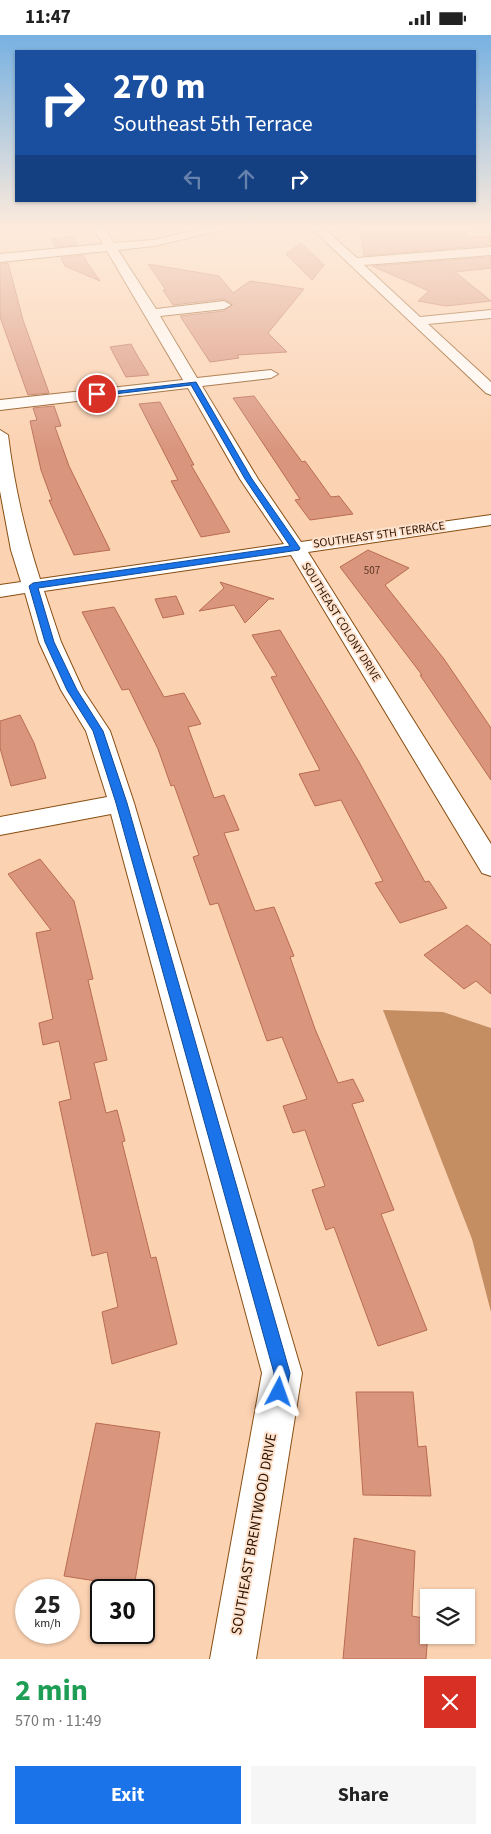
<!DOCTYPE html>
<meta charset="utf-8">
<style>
body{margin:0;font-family:"Source Sans 3",sans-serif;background:#f6f6f6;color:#222;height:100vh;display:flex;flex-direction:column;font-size:19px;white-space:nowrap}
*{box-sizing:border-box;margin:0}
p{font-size:16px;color:#767676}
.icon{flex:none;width:28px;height:28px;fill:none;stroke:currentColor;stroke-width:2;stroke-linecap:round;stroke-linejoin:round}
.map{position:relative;height:1624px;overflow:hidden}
.details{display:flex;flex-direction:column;background:#fff;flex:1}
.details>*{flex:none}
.banner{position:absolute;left:15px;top:15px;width:461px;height:152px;border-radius:0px;box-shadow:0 1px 4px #0004;background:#1a4fa0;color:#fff;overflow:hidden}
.buttons{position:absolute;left:420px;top:1554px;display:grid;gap:10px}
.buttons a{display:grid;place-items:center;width:55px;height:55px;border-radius:0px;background:#fff;box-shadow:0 1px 4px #0004;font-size:25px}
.speed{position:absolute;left:15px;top:1544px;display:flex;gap:10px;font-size:25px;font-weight:700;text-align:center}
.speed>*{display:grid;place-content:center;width:65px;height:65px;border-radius:50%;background:#fff;box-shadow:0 1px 4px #0004;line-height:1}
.speed small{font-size:12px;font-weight:400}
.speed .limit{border:2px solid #111;border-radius:8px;background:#fff;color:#111}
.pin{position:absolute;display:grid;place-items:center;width:42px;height:42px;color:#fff;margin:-21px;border:2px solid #fff;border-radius:50%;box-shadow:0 1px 5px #0007}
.me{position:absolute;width:55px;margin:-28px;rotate:4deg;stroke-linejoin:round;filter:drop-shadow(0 0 4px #0008)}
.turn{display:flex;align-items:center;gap:18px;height:105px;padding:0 15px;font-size:22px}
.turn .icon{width:65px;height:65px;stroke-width:2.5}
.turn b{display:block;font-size:35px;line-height:42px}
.lanes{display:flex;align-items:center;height:48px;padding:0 15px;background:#0003;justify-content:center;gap:25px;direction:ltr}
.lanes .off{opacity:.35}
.round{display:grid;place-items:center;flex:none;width:52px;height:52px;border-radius:0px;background:#f6f6f6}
.overview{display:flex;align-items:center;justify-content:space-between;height:85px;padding:0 15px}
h1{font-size:30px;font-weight:700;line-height:38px;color:#1e9e55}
.button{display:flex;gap:10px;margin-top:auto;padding:10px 15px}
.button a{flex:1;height:58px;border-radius:0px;background:#1a73e8;color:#fff;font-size:20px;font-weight:700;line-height:58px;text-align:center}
.button a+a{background:#f6f6f6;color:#222}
.status{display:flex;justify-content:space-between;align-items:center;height:35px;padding:0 25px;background:#fff;direction:ltr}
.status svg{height:14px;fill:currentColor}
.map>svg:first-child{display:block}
.forest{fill:#c48e62}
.building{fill:#d9957e;stroke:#b96c52}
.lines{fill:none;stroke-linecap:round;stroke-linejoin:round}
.minor-casing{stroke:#894e12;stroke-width:2}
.minor{fill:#fff;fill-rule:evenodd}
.route{fill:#1a73e8;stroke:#114b97}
.labels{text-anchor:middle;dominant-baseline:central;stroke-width:4;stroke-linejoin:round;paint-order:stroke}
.far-number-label{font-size:11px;fill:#583420}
.far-street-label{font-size:12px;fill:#2d1400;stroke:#fee2cd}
.street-label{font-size:15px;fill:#2d1400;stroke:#fee2cd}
</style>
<div class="status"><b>11:47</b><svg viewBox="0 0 49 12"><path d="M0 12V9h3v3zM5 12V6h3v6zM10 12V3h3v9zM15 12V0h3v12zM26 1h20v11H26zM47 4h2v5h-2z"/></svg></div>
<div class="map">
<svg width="491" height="1624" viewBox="0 0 491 1624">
<rect width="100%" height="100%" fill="#fbd2b2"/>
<polygon class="forest" points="383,975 443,977 491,993 491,1277 472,1204"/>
<g class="building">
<polygon points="360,190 467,190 468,203 491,201 491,210 364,221"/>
<polygon points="73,202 77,210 55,212 51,204"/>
<polygon points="301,208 324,230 312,245 286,219"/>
<polygon points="83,220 86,226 100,246 65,231 61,223"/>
<polygon points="491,222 491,233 455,237 491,266 446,271 418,266 429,256 372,231"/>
<polygon points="8,228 23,285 49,358 28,360 0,282 0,229"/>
<polygon points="148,229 219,241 233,258 250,246 304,254 268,298 287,317 237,320 239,323 210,327 180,281 224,276 233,269 224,264 173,270 163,255 166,255"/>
<polygon points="131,309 137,320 149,340 126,342 110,312"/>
<polygon points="254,361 302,427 305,426 331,462 339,461 353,479 310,485 295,465 300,464 233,363"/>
<polygon points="160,367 194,430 191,430 230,497 201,502 171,446 178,445 139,369"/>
<polygon points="54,371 61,391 55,392 69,431 110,515 74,520 49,465 52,465 41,435 30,386 37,385 33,373"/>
<polygon points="368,515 409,533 385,550 444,624 491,693 491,745 420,640 422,640 340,532"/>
<polygon points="220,547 271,563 274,564 269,564 245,588 234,570 199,576 224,553"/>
<polygon points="176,561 184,579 163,583 155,564"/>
<polygon points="114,572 164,662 184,658 201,689 188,692 214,763 224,760 239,795 224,798 255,876 274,872 294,921 290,922 315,994 338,1048 353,1044 364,1066 352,1069 394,1175 381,1179 427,1295 378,1311 334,1192 326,1195 312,1155 325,1151 305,1095 293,1098 283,1071 307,1064 282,1002 267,1006 218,868 210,870 193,822 199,820 174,750 171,751 158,714 129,654 122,655 82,577"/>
<polygon points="280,595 359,727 425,847 429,846 447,873 400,888 375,848 383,846 341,765 315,771 299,739 320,735 271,642 277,641 252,600"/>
<polygon points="20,680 34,708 46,743 11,751 0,713 0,686"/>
<polygon points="40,824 74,866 93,944 88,945 107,1025 94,1028 106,1078 117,1075 125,1106 122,1107 151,1223 156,1222 177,1309 112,1329 102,1277 118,1272 107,1217 92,1221 59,1067 71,1064 59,1006 43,1010 39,988 53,984 36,898 51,895 8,839"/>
<polygon points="467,890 491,910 491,959 476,946 464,954 424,920"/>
<polygon points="356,1357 413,1357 418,1412 426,1411 431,1461 363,1460"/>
<polygon points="96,1388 160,1397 134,1552 64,1541"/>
<polygon points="354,1503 415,1516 412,1581 429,1584 426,1624 343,1624"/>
</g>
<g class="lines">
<defs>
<g id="minor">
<path d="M91 190H103L114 208 154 205 216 190H236L234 192 154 211 118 215 156 274 224 266 231 270 224 274 160 281 197 343 271 335 278 339 271 343 202 351 258 444 301 507 491 480V490L308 517 491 809V841L482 838 291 520 44 556 61 607 83 655 110 696 134 768 302 1338 256 1624H210L262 1338 111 779 0 800V782L107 762 86 696 61 655 39 607 25 558 0 562V550L21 547 11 515 0 456V395L8 400C14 449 25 498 40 544L284 509 240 444 188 353 0 375V365L183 345 107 216 0 227V219L103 209Z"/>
<polygon points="308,190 320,190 357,223 491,212 491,220 364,230 420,282 491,275 491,283 428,289 491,347 491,360 486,358"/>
</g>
</defs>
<use href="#minor" class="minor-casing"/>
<use href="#minor" class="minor"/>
</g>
<linearGradient id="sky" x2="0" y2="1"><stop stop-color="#77b1e1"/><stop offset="0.46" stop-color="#fdebdc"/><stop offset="1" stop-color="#fdebdc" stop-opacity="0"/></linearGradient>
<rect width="491" height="417" fill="url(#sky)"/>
<polygon class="route" points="196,347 252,444 300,513 299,515 38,553 54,607 77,655 103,696 127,768 290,1338 285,1363 279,1366 273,1363 270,1357 274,1338 116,768 93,696 67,655 45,607 29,551 33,548 290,511 245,444 191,350 97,361 93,359"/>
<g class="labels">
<g class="far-number-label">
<text x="372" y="535">507</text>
</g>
<g class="far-street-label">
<text transform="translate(379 500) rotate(-8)">SOUTHEAST 5TH TERRACE</text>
<text transform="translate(341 587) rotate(58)">SOUTHEAST COLONY DRIVE</text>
</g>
<g class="street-label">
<text transform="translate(254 1499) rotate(-80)">SOUTHEAST BRENTWOOD DRIVE</text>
</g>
</g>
</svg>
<div class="buttons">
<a><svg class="icon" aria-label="layers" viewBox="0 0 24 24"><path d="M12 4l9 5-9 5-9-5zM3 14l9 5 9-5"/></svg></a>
</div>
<div class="speed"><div>25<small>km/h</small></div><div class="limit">30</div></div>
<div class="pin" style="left:97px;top:359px;background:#d93025"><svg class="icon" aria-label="arrive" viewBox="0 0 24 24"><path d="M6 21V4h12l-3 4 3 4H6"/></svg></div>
<svg class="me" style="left:279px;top:1357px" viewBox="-20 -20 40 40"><path d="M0-17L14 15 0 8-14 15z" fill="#1a73e8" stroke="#fff" stroke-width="4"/></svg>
<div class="banner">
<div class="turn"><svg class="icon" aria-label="right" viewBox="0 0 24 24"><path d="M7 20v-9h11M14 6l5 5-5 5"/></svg><div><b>270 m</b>Southeast 5th Terrace</div></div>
<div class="lanes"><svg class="icon off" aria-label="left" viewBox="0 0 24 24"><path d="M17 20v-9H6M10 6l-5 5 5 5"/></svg><svg class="icon off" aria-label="ahead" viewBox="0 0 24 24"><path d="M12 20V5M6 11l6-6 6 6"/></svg><svg class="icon" aria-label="right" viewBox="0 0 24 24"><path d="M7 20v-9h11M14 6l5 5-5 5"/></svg></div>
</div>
</div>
<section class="details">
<div class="overview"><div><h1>2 min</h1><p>570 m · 11:49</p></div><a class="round" style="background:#d93025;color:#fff"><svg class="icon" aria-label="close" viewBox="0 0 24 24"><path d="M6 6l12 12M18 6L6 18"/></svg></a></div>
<div class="button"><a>Exit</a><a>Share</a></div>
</section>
